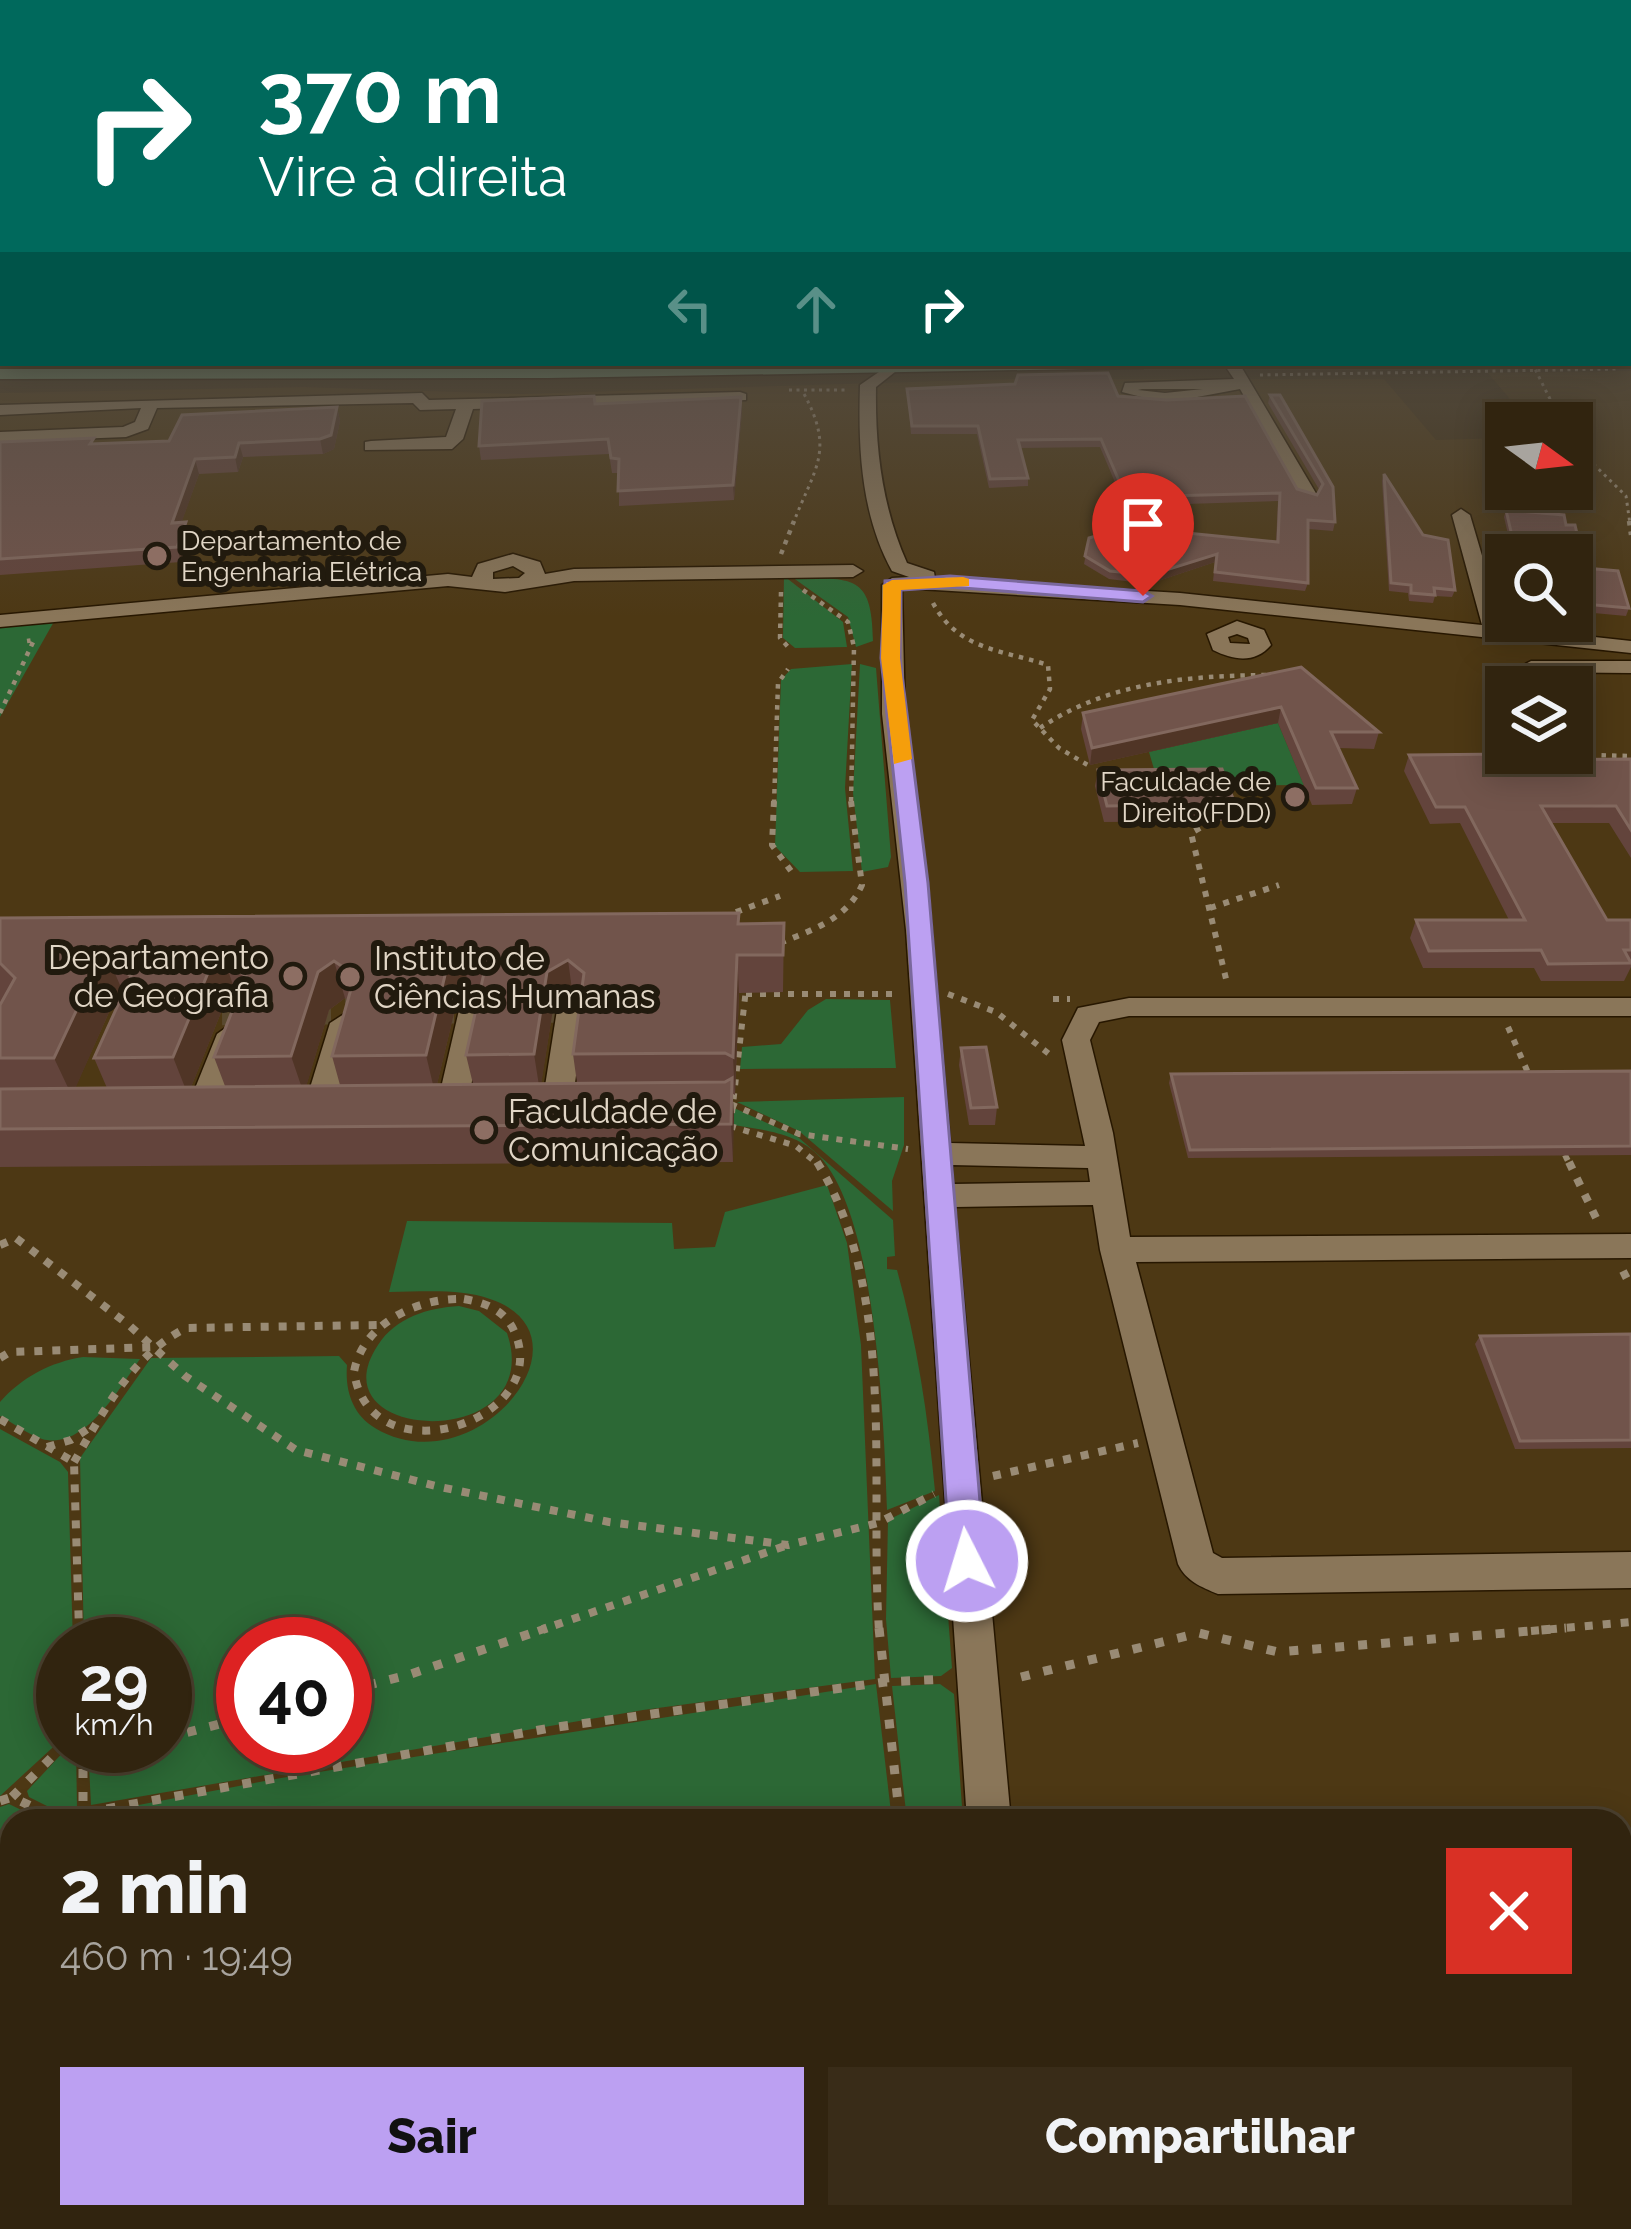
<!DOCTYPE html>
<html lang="pt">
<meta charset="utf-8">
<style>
body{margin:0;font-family:Raleway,sans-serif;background:#392c18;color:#f1f3f6;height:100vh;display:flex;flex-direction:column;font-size:45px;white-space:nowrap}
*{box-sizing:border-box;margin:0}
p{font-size:39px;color:#a8a49e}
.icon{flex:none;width:66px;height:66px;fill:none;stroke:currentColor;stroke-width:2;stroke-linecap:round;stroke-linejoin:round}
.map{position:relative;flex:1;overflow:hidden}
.drawer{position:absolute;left:0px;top:1809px;width:1632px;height:420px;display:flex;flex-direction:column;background:#31240f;border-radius:36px 36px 0 0;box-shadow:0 6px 30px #0003,0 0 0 3px #4c412f}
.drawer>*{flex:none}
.hud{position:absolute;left:0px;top:0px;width:1632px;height:366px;box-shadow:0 6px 30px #0003,0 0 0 3px #4c412f;background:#00695c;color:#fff;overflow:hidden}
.needle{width:78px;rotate:105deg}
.tools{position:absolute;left:1485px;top:402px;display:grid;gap:24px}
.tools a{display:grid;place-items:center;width:108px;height:108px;border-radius:0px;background:#31240f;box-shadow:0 6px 30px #0003,0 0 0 3px #4c412f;font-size:60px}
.speed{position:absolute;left:36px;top:1617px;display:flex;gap:24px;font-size:60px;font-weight:700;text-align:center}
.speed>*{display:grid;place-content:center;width:156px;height:156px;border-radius:50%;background:#31240f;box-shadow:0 6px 30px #0003,0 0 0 3px #4c412f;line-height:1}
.speed small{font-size:30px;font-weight:400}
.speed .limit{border:18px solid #d22;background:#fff;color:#111}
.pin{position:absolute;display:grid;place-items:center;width:102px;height:102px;color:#fff;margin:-123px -51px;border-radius:50% 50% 50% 0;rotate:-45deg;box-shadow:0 0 12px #0007}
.pin .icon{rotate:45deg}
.me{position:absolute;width:132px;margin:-66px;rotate:355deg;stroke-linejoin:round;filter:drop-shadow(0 0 9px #0008)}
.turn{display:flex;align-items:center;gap:42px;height:252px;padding:0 60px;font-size:54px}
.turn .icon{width:156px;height:156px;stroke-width:2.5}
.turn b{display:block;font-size:84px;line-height:102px}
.lanes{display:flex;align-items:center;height:114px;padding:0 60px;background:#0003;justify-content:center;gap:60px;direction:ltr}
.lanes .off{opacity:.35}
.round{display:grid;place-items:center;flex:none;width:126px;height:126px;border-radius:0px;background:#392c18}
.head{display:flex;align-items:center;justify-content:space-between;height:204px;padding:0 60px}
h1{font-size:72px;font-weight:800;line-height:90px}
.button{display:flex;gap:24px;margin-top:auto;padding:24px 60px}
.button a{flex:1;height:138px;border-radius:0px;background:#bca0f2;color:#111;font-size:48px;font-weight:800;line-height:138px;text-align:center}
.button a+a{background:#392c18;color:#f1f3f6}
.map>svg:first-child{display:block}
.built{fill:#4d3814;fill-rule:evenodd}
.green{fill:#2c6835;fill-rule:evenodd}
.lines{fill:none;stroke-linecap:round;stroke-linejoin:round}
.minor-tunnel{stroke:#59492f;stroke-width:27;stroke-dasharray:27 14;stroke-linecap:butt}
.minor-casing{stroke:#271700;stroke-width:3}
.major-casing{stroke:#271700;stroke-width:3}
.path-far4{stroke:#998b75;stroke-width:3;stroke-dasharray:3 4.5;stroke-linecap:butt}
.path-far3{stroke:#998b75;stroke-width:4.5;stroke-dasharray:4.5 6;stroke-linecap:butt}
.path-far2{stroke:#998b75;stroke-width:6;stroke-dasharray:6 8;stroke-linecap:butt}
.path-far1{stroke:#998b75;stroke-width:8;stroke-dasharray:8 10;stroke-linecap:butt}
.path{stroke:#998b75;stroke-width:9;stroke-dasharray:9 14;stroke-linecap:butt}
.minor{fill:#8a7659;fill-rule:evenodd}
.major{fill:#719872;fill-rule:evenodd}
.wall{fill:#63443c;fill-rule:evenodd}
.shaded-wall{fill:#503526}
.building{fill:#71544b;stroke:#82685e;stroke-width:3}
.route{fill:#bca0f2;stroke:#7a689d;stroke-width:3}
.slow{fill:#f59e0b}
.education-dot{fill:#8d6e63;stroke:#211a0e;stroke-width:4.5}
.labels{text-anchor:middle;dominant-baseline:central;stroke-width:12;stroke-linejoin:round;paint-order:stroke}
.far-poi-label{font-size:27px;fill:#e1d6c6;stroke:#211a0e;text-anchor:start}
.poi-label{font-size:33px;fill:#e1d6c6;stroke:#211a0e;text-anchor:start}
</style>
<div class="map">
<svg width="1631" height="2229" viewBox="0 0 1631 2229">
<rect width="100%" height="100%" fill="#413014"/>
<path class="built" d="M1631 371V2229H0V393L304 387 521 394 1009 379H1384L1436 440 1506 438V489H1572V423H1530L1488 373ZM1506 555H1572V621H1506ZM1506 687H1572V753H1506ZM63 1644H165V1746H63ZM243 1644H345V1746H243ZM12 1821H1620V2217H12Z"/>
<g class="green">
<polygon points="784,576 843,622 847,647 795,648 783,638"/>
<path d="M792 577C852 580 872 572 873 641L856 647 848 617Z"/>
<polygon points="56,618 0,717 0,626"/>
<polygon points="852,664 845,788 853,871 800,872 775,846 781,680 791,669"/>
<polygon points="860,664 876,668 891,857 888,867 862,872 853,793"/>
<polygon points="1278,723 1304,785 1159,786 1149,752"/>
<polygon points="826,999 890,1000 896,1068 740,1069 742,1047 781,1044 808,1010"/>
<polygon points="904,1097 904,1145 892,1181 893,1211 799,1131 737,1102"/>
<path d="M734 1108 798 1137 893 1220 895 1256 887 1257V1269L897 1270C917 1342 928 1416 935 1491L887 1510C884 1425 877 1219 820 1157 798 1133 764 1130 734 1125Z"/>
<path d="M827 1185 847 1243 861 1345 875 1679 643 1710 91 1805 88 1746H165V1644H84L80 1458 151 1358 339 1356 347 1365C345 1390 352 1414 375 1428 475 1488 600 1336 490 1299 459 1288 422 1292 389 1292L407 1221 672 1223 674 1249 715 1247 725 1212ZM243 1644H345V1746H243Z"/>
<path d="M459 1306 479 1311 507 1333C548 1453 312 1444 378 1345 396 1317 428 1308 459 1306Z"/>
<path d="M83 1357 140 1359C120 1387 85 1451 42 1439 27 1434 13 1423 0 1416V1402C22 1377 51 1362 83 1357Z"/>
<polygon points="0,1429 60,1462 68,1472 73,1644 63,1644 63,1738 0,1796"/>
<polygon points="939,1495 952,1668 941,1676 891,1678 886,1619 888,1520"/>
<polygon points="876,1684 892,1821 91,1821 91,1814 281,1778"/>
<polygon points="940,1684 954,1694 963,1821 907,1821 892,1686"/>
<polygon points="76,1746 77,1807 65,1815 29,1797 27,1791 68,1747"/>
<polygon points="9,1804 44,1821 12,1821 15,2217 0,2222 0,1807"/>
<polygon points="295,2217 917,2217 916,2229 296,2229"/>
</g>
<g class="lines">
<polyline class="minor-tunnel" points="181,1012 595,1009"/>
<defs>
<g id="minor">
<polygon points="0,305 3,305 0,313"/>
<path d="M892 363 900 368 876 387C875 448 882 507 907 563L934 572 935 578 1180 593 1482 625 1452 515 1461 509 1470 515 1503 627 1631 641V653L1180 605 902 588 905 714 928 887 950 1143 1085 1146 1062 1040 1078 1008 1129 998H1631V1016H1129L1099 1022 1090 1040 1113 1133 1130 1237 1631 1234V1258L1136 1262 1213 1553 1222 1558 1631 1552V1588L1218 1594C1201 1587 1186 1581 1178 1564L1100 1250 1093 1205 955 1207 1011 1821H967L906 930 882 714V585L892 578 909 577 892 571C861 515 858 448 860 385ZM952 1165 1088 1168 1090 1182 953 1184Z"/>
<path d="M1223 363H1239L1317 495 1314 499 1299 495 1240 389 1165 403 1122 392 1125 383 1234 379ZM1142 389H1203L1165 393 1138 390Z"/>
<polygon points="740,392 746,394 746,400 473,409 463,439 452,449 365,450 365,442 371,441 446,437 456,409 420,410 413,403 157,408 148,429 126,437 0,442 0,432 123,427 135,422 141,408 0,415 0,405 422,393 429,400"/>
<path d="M513 554 540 562 545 574 574 569 853 565 863 571 853 577 574 581 505 592 448 586 0 627V615L448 574 472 577 478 564ZM513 566 525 573 519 578 493 579V572Z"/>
<path d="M1237 621 1264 630 1271 645C1255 664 1233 660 1213 650L1207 634ZM1237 634 1248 638 1250 644 1230 643 1228 637Z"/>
<polygon points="1531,661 1631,661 1631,673 1523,672 1520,667"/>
<polygon points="473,1001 487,1010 467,1105 452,1115 437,1105 459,1010"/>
<polygon points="571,1001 585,1010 572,1105 557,1115 542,1105 557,1010"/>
<polygon points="344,1014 358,1023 334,1107 330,1114 308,1114 304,1107 330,1023"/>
<polygon points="231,1024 245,1034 217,1108 213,1115 191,1115 187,1108 217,1034"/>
<polygon points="12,2207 12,2217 123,2217 124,2229 0,2229 3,2211"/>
<polygon points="218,2217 270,2217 273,2229 221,2229"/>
<polygon points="999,2217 1051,2217 1053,2229 1001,2229"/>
</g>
<g id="major">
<rect x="1629" y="352" width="2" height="10"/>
<polygon points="864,363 1151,363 1143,368 548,378 0,379 0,369"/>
</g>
</defs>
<use href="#minor" class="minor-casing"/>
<use href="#major" class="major-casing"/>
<g class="path-far4">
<polyline points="1532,363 1562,423"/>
<polyline points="1260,375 1619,369"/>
<polyline points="789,390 847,390"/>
<polyline points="1572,443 1626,496 1630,524"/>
<path d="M793 524C814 468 836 452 803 392"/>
</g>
<g class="path-far3">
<polyline points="1629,521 1631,535"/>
<polyline points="781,554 794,521"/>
<polyline points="803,590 848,622 854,647 851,804"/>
<polyline points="781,592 780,638 789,648"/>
<path d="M933 603C958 650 1002 650 1048 665L1050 689 1032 720 1059 748 1091 767"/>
<polyline points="0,713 34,640 27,641"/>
<path d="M1040 728C1109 682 1186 676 1267 675"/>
<polyline points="1591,755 1631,756"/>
<polyline points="774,804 778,683 788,669"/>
</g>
<g class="path-far2">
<polyline points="774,801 772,845 791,871"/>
<polyline points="1200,828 1191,833 1227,983"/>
<polyline points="1210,908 1279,885"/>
<polyline points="736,912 780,896"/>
<path d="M780 943C812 930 847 919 862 885L851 801"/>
<polyline points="746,994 899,994"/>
<polyline points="948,994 996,1012 1049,1054"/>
<polyline points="1053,999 1070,999"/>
<polyline points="1508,1027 1529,1075"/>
<polyline points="731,1104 799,1134 908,1149"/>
<polyline points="732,1113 746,989"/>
<polyline points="730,1126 796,1146 819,1165"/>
<polyline points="1565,1155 1570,1165"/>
</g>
<g class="path-far1">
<path d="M817 1162C898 1293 869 1482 879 1631"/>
<polyline points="1569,1162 1598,1222"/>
<polyline points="0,1245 16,1238 130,1326 185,1376 296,1450 440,1487 609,1522 788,1545 878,1523 934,1494"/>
<polyline points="1623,1271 1631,1287"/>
<path d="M464 1299C487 1303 506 1311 515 1333 553 1422 370 1480 354 1372 362 1324 418 1297 464 1299Z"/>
<polyline points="0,1358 10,1352 155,1347"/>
<polyline points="0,1419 74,1462 79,1631"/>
<polyline points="47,1447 71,1440 92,1426"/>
<path d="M74 1462C103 1412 132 1355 186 1328L378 1325"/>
<polyline points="993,1476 1138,1443"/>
<polyline points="538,1631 785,1546"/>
<polyline points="1531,1631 1631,1622"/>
</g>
<g class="path">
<polyline points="79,1628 79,1644"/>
<polyline points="879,1628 900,1821"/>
<polyline points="1021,1677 1199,1633 1278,1652 1566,1628"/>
<polyline points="345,1691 408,1675 547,1628"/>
<polyline points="165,1738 243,1718"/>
<polyline points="83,1746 83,1821"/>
<polyline points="84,1760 135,1746"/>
<polyline points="12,1797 63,1746"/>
<polyline points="0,1801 12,1797 62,1821"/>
<polyline points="84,1813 550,1728 885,1682 947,1679"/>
<polyline points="928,2229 929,2217"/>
</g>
<use href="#minor" class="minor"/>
<use href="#major" class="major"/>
</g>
<g class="wall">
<polygon points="907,389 1118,396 1297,489 1317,495 1320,491 1268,403 1270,395 1333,487 1335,522 1333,531 1308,529 1308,583 1305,591 1213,581 1215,562 1149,584 1109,579 1084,564 1089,538 1276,542 1278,501 1125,506 1100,447 1020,448 1028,478 1028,486 989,488 977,434 911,434"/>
<polygon points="595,404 742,411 734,500 619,506 619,473 612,473 609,454 481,460 479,446"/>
<polygon points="337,407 340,421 334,449 323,454 243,457 238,472 199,474 181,523 191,537 181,562 0,575 0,442 96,444 169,441"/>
<polygon points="1384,474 1455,590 1452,597 1435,596 1433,603 1409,601 1408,593 1389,591 1382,481"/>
<polygon points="1506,510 1566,525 1585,568 1629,608 1626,616 1572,611 1572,555 1529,555 1527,545 1510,543 1504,517"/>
<polygon points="1301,667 1379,732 1374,749 1338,748 1357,788 1352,804 1312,805 1278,723 1090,765 1081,729 1083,713"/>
<polygon points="1409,755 1512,760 1631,759 1631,858 1609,823 1550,823 1607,920 1631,920 1631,967 1624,981 1541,981 1534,968 1423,968 1410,938 1416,920 1509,920 1460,823 1430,824 1404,771"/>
<polygon points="1098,770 1235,804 1231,821 1104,822 1095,786"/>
<path d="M0 918 784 923 783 992 739 993 735 1095 733 1094V1162L0 1167ZM471 997 478 1002 466 1055 473 1084H437L455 1009ZM573 997 580 1003 573 1054 577 1083H541L553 1009ZM345 998 348 1000 332 1056 340 1085 306 1086 329 1010ZM236 1000 214 1057 225 1086 191 1087 222 1010ZM118 1004 94 1058 107 1088H75L110 1010Z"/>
<polygon points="961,1048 997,1107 995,1125 969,1125 959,1065"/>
<polygon points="1631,1071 1631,1155 1188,1158 1169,1083 1171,1074"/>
<polygon points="1631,1334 1631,1448 1515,1449 1475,1344 1480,1336"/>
<polygon points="1620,1981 1631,1981 1631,2100 1623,2076 1620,2076"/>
<polygon points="1503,2217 1620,2217 1631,2229 1506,2229"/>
</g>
<g class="shaded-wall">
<polygon points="741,397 742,411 734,500 733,485"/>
<polygon points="337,407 340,421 334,449 323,454 320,439"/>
<polygon points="239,443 243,457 238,472 235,457"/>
<polygon points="195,459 199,474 176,538 172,523"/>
<polygon points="186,522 191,537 181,562 177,547"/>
<polygon points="1217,554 1215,562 1149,584 1150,575"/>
<polygon points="1281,707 1278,723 1090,765 1092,748"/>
<polygon points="737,955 739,993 735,1095 733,1057"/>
<polygon points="463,960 471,997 455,1009 435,1093 426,1055 446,971"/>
<polygon points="568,960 573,997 553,1009 540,1092 534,1054 547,972"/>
<polygon points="334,961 345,998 329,1010 304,1094 291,1056 318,972"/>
<polygon points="110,962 126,999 110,1010 72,1096 54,1058 94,973"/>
<polygon points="225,962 238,999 222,1010 188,1095 173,1057 208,973"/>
<polygon points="732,1078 734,1116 733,1162 731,1124"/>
</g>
<g class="building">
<polygon points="1108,373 1118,396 1167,400 1245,396 1297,489 1317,495 1323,484 1270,395 1280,395 1333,487 1335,522 1308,520 1308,583 1215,572 1217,554 1150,575 1110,571 1085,556 1089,538 1127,527 1278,542 1280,493 1126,497 1101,439 1018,440 1028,478 990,479 978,426 912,426 907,389 1015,384 1018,375"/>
<polygon points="594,396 595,404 741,397 733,485 618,491 619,459 611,458 608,439 479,446 482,401"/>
<polygon points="337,407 331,435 320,439 239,443 235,457 195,459 172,523 186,522 177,547 0,559 0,442 94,438 90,444 169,441 182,415"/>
<polygon points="1384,474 1423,535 1448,540 1455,590 1434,588 1435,595 1411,593 1411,585 1391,583"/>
<polygon points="1506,510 1564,515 1566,525 1575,525 1585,568 1618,571 1629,608 1572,603 1572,555 1533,555 1529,538 1512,536"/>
<polygon points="1301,667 1379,732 1331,732 1357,788 1316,788 1281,707 1092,748 1083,713"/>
<polygon points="1508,754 1512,760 1631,759 1631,830 1616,806 1541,806 1607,920 1631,920 1631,950 1624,950 1631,963 1548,964 1541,950 1429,951 1416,920 1525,920 1465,807 1436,807 1409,755"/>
<polygon points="1222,769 1235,804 1107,806 1098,770"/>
<polygon points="739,913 738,924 784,923 783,955 737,955 733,1057 725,1053 573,1054 584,973 568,960 547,972 534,1054 466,1055 484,973 463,960 446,971 426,1055 332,1056 355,975 334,961 318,972 291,1056 214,1057 246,976 225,962 208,973 173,1057 94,1058 131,976 110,962 94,973 54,1058 0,1058 0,1005 15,978 0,963 0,918"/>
<polygon points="986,1047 997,1107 971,1108 961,1048"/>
<polygon points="1631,1071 1631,1146 1190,1150 1171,1074"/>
<polygon points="732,1078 731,1124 0,1129 0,1089 725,1082"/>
<polygon points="1631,1334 1631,1440 1520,1441 1480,1336"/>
<polygon points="1620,1981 1631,1981 1631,2064 1620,2065"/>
<polygon points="1620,2192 1631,2192 1631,2229 1522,2229 1519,2217 1620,2217"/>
</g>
<linearGradient id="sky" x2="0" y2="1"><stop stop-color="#241a0b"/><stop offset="0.49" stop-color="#544e45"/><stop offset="1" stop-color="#544e45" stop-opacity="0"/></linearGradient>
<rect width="1631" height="617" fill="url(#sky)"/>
<polygon class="route" points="950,576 1143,591 1152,596 1143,602 950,587 901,590 900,658 928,883 985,1561 980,1572 967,1577 955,1572 950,1561 905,883 881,658 885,581"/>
<polygon class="slow" points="963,577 969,579 969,586 901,590 900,658 912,759 894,764 881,658 883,585 892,580"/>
<g class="education-dot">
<circle cx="157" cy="556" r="12"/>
<circle cx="1295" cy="797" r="12"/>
<circle cx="293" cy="976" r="12"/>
<circle cx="350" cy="977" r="12"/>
<circle cx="484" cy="1130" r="12"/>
</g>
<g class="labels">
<g class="far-poi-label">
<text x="181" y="540">Departamento de<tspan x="181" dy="31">Engenharia Elétrica</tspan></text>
<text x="1271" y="781" text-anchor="end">Faculdade de<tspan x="1271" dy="31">Direito(FDD)</tspan></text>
</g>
<g class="poi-label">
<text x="269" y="957" text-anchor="end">Departamento<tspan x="269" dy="38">de Geografia</tspan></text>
<text x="374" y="958">Instituto de<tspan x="374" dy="38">Ciências Humanas</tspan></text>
<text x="508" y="1111">Faculdade de<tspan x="508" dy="38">Comunicação</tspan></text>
</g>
</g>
</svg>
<div class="tools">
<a><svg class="needle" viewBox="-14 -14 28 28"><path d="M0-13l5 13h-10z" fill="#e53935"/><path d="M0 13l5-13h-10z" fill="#a8a49e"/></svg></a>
<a><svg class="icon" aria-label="search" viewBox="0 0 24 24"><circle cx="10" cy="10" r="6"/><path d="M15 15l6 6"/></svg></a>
<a><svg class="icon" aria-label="layers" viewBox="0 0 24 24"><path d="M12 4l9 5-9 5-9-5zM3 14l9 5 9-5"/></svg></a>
</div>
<div class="speed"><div>29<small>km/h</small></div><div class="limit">40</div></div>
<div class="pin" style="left:1143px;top:596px;background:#d93025"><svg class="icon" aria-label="arrive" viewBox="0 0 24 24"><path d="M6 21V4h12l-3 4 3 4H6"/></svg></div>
<svg class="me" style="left:967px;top:1561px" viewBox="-20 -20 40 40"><circle r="17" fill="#bca0f2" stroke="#fff" stroke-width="3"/><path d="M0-11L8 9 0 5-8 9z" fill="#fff"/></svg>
<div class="hud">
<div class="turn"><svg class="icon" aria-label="right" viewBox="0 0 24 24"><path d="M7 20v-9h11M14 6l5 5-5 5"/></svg><div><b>370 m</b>Vire à direita</div></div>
<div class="lanes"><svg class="icon off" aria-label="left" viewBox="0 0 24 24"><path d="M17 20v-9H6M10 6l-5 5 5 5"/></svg><svg class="icon off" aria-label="ahead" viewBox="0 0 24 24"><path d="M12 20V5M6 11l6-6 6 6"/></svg><svg class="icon" aria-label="right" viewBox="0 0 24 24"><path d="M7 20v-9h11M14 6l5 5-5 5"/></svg></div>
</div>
<section class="drawer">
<div class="head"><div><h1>2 min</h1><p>460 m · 19:49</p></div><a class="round" style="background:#d93025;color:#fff"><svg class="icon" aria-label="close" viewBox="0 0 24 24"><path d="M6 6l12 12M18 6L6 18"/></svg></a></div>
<div class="button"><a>Sair</a><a>Compartilhar</a></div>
</section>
</div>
